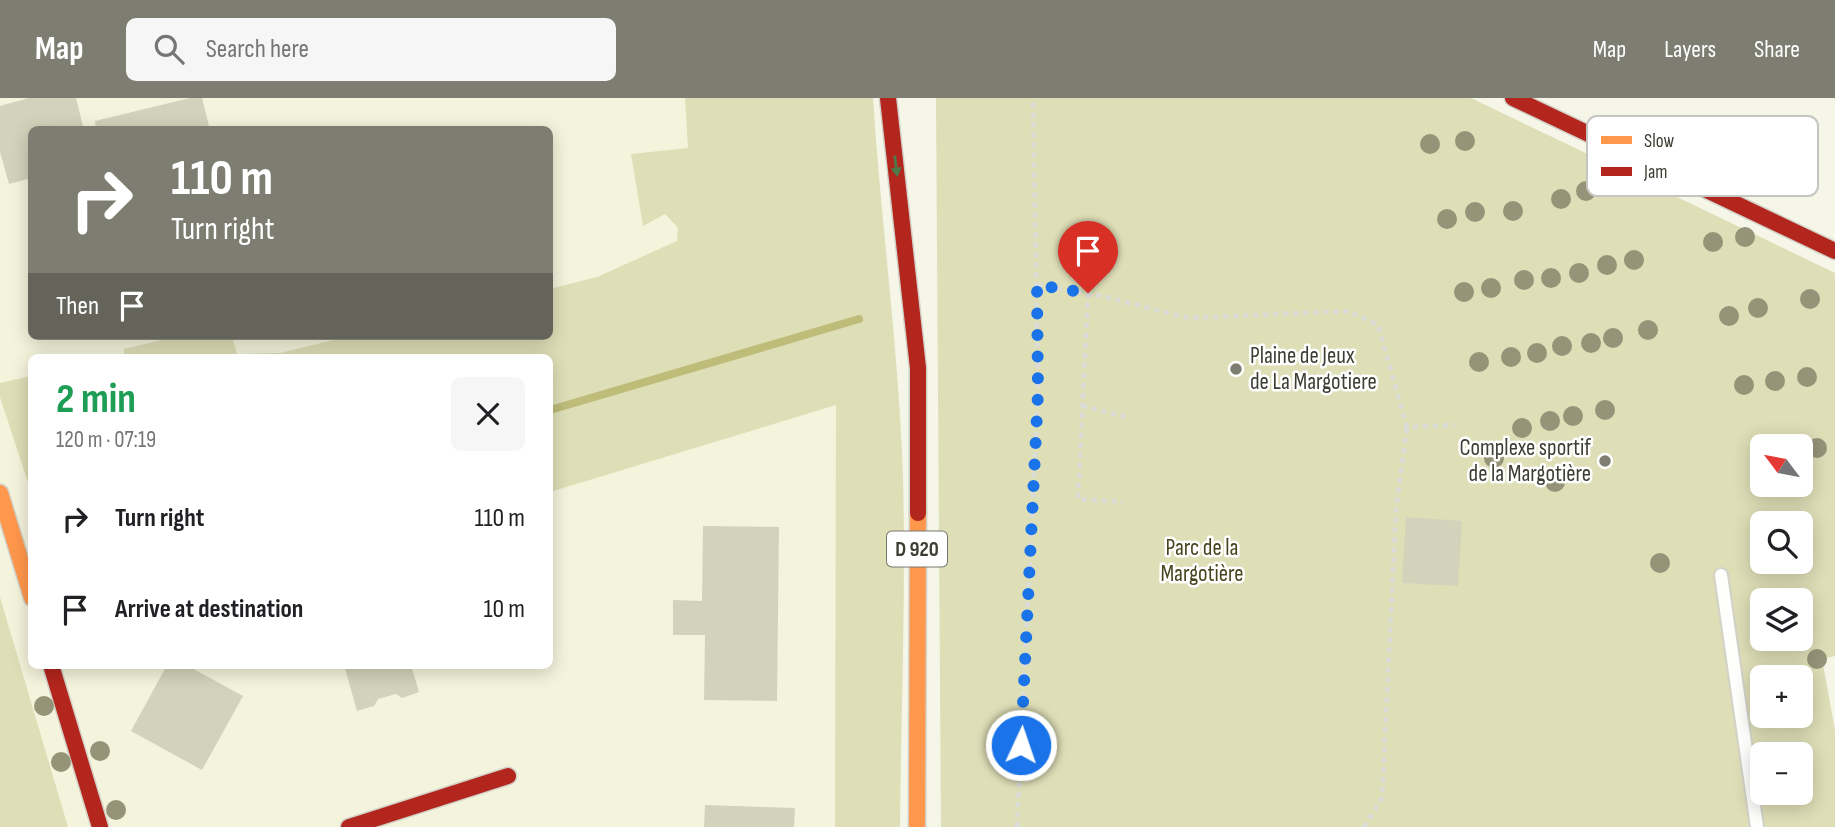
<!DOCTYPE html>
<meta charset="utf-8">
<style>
body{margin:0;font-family:"Sofia Sans Condensed",sans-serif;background:#f6f6f6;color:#202124;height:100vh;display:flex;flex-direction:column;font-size:26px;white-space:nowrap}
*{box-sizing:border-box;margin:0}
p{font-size:23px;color:#757577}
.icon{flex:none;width:38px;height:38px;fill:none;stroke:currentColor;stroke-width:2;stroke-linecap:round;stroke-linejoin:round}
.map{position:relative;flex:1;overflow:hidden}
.details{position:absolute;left:28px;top:256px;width:525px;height:315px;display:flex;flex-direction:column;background:#fff;border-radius:10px;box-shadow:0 4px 18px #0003}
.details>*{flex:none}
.hud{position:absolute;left:28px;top:28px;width:525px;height:214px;border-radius:10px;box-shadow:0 4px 18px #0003;background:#7d7d72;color:#fff;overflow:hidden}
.needle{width:46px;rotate:302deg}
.controls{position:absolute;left:1750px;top:336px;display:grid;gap:14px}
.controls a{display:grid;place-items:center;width:63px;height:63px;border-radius:10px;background:#fff;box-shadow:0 4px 18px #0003;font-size:35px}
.pin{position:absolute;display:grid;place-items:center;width:60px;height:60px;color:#fff;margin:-72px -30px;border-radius:50% 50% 50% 0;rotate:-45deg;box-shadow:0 0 7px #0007}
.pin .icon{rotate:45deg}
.me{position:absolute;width:77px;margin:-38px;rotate:3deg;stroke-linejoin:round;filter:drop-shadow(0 0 5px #0008)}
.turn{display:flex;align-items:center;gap:24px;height:147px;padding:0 28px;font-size:32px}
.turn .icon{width:91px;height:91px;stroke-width:2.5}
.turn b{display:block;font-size:49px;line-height:60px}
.then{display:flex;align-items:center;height:66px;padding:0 28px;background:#0003;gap:14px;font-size:26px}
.round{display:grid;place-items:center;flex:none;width:74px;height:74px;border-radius:10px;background:#f6f6f6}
.summary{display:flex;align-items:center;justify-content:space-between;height:119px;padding:0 28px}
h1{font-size:42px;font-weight:700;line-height:52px;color:#1e9e55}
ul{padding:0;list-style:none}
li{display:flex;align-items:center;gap:21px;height:91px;padding:0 28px}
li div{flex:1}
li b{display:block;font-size:26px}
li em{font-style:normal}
header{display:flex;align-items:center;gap:42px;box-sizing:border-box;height:98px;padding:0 35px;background:#7d7d72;color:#fff}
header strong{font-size:33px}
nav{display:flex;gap:38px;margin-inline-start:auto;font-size:24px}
.search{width:490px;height:63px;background:#f6f6f6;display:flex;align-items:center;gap:18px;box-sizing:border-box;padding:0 24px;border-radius:10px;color:#757577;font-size:26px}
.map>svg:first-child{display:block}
.built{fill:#f4f4dc;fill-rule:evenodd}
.green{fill:#dedeb7;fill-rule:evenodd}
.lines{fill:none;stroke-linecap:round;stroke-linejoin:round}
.stream{stroke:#bebc79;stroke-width:8}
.building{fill:#d3d3bb}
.lane-casing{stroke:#d2d2c8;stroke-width:16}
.slow-casing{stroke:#d2d2c8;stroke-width:19}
.jam-casing{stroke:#d2d2c8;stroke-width:19}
.path{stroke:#dcdcd9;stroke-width:4.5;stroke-dasharray:5 5;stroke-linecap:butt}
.lane{stroke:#fefefc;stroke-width:12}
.slow{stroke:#ff974d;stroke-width:16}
.jam{stroke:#b3261e;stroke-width:16}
.tree{fill:#959479}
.oneway{fill:#4c7a48}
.route{stroke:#1a73e8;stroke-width:12;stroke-dasharray:0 21.6}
.poi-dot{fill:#7d7d72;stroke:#fff;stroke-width:2.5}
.labels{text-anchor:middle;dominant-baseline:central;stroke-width:5;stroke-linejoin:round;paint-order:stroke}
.shield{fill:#fff;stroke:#777770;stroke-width:2}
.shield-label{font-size:21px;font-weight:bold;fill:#3d3d33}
.poi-label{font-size:23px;fill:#3d3d33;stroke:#fff;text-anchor:start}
.park-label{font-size:23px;fill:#46451e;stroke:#fff}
.key{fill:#fff;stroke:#c5c5c2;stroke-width:2}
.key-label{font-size:19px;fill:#3d3d33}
</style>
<header>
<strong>Map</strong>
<div class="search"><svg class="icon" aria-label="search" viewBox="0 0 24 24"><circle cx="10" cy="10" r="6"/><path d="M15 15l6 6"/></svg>Search here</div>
<nav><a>Map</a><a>Layers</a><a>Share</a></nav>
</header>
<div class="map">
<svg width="1835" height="729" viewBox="0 0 1835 729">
<rect width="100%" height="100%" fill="#f5f5e8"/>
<path class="built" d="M0 0H842L853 729H68L0 499ZM32 32H550V238H32ZM32 259H550V567H32Z"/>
<g class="green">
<path d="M685 0H873C881 127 899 253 903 380 906 496 901 613 900 729H835L836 307 550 394V259H109L124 256V251L178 238H251L233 242 237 256 280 255 350 238H550V191L597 179 677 143 678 130 665 116 643 128 631 56 688 50Z"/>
<path d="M936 0H1471L1835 175V558L1822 561 1835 632V729H941ZM1762 348H1801V387H1762ZM1762 425H1801V464H1762ZM1762 502H1801V541H1762ZM1762 579H1801V618H1762ZM1762 656H1801V695H1762Z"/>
<polygon points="31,278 32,278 31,394 0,299 0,285"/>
<polygon points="0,499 68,729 0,729"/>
</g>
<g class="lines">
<polyline class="stream" points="550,312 859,221"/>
</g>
<g class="building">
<polygon points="29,0 76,0 84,32 32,32 32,80 9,86 0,54 0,8"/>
<polygon points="190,0 202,0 210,32 96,32 95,23"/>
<polygon points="1406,419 1462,423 1458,488 1402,485"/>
<polygon points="703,428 779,429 777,603 704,602 705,537 673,537 673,502 702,503"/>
<polygon points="167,567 186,567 243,598 202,672 131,633"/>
<polygon points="344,567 411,567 419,594 402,600 396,596 378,601 374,608 357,613"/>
<polygon points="705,707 795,710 794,729 704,729"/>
</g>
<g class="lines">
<defs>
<polyline id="lane" points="1721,477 1757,729"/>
<g id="slow">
<polyline points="0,395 32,500"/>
<polyline points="917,729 918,415"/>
</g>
<g id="jam">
<polyline points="888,0 918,270 918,415"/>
<polyline points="1513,0 1835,153"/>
<polyline points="51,567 100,729"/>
<polyline points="349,729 508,678"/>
</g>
</defs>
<use href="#lane" class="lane-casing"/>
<use href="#slow" class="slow-casing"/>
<use href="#jam" class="jam-casing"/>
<g class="path">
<polyline points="1037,187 1102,198 1188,220 1348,213 1378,227 1407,329 1455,327"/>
<polyline points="1088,195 1078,401 1123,404"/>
<polyline points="1082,308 1127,319"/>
<polyline points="1017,729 1038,295 1033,0"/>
<polyline points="1364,729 1382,700 1396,411 1407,329"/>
</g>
<use href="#lane" class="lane"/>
<use href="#slow" class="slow"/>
<use href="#jam" class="jam"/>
</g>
<g class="tree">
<circle cx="1465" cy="43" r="10"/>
<circle cx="1430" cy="46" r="10"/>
<circle cx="1586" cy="93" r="10"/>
<circle cx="1561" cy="101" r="10"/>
<circle cx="1513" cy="113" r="10"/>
<circle cx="1475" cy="114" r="10"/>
<circle cx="1447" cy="121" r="10"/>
<circle cx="1745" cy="139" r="10"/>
<circle cx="1713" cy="144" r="10"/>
<circle cx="1634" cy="162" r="10"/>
<circle cx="1607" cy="167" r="10"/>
<circle cx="1579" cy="175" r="10"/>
<circle cx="1551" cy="180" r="10"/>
<circle cx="1524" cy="182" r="10"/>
<circle cx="1491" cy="190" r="10"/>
<circle cx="1464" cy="194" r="10"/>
<circle cx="1810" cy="201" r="10"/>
<circle cx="1758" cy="210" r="10"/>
<circle cx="1729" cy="218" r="10"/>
<circle cx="1648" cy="232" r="10"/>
<circle cx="1613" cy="240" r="10"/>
<circle cx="1591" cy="245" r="10"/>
<circle cx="1562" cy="248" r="10"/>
<circle cx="1537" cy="255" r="10"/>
<circle cx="1511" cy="259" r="10"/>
<circle cx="1479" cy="264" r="10"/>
<circle cx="1807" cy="279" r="10"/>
<circle cx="1775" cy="283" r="10"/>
<circle cx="1744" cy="287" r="10"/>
<circle cx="1605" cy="312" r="10"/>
<circle cx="1573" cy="318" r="10"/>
<circle cx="1550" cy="323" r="10"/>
<circle cx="1522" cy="330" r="10"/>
<circle cx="1817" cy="350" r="10"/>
<circle cx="1494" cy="360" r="10"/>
<circle cx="1555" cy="384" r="10"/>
<circle cx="1660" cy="465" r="10"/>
<circle cx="1817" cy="561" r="10"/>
<circle cx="44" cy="608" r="10"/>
<circle cx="100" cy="653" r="10"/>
<circle cx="61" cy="664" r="10"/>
<circle cx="116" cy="712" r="10"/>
</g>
<defs><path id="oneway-solid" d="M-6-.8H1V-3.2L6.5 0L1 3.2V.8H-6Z" transform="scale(1.75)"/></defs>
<use class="oneway" href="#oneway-solid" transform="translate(896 68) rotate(83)"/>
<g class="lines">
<polyline class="route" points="1021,647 1038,295 1037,187 1088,195"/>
</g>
<g class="poi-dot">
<circle cx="1236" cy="271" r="7"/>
<circle cx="1605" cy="363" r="7"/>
</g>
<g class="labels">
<rect class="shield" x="887" y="433.5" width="60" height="35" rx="5"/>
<g class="shield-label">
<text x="917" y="451">D 920</text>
</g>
<g class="poi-label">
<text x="1250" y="258">Plaine de Jeux<tspan x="1250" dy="26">de La Margotiere</tspan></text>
<text x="1591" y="350" text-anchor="end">Complexe sportif<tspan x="1591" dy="26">de la Margotière</tspan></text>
</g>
<g class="park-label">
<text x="1202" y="450">Parc de la<tspan x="1202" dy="26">Margotière</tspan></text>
</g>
</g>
<rect x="1587" y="18" width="231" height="80" rx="10" class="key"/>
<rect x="1601" y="38" width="31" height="8" fill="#ff974d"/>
<rect x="1601" y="69" width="31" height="9" fill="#b3261e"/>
<g class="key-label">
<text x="1644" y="49">Slow</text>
<text x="1644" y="80">Jam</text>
</g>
</svg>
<div class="controls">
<a><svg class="needle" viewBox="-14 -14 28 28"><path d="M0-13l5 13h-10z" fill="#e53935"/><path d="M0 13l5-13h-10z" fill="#757577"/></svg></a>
<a><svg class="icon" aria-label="search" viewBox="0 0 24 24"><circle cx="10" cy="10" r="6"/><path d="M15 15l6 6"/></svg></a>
<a><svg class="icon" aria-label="layers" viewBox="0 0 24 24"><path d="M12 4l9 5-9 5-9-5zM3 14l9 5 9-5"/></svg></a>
<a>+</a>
<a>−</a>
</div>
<div class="pin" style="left:1088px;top:195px;background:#d93025"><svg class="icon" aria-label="arrive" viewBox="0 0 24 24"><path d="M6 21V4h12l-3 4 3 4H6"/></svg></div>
<svg class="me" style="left:1021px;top:647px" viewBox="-20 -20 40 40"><circle r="17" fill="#1a73e8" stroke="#fff" stroke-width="3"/><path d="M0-11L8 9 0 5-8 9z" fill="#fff"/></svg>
<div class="hud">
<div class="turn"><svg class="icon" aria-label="right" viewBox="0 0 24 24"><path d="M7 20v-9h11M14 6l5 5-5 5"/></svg><div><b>110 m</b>Turn right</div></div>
<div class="then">Then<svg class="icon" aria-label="arrive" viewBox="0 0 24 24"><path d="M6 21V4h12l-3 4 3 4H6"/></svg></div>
</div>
<section class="details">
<div class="summary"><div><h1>2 min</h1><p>120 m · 07:19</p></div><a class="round"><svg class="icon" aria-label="close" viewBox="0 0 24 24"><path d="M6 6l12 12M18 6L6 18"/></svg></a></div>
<ul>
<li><svg class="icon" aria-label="right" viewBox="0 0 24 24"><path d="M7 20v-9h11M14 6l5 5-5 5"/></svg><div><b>Turn right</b></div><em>110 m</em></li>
<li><svg class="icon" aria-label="arrive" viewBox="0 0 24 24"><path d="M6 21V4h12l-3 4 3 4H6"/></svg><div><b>Arrive at destination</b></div><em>10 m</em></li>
</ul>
</section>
</div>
